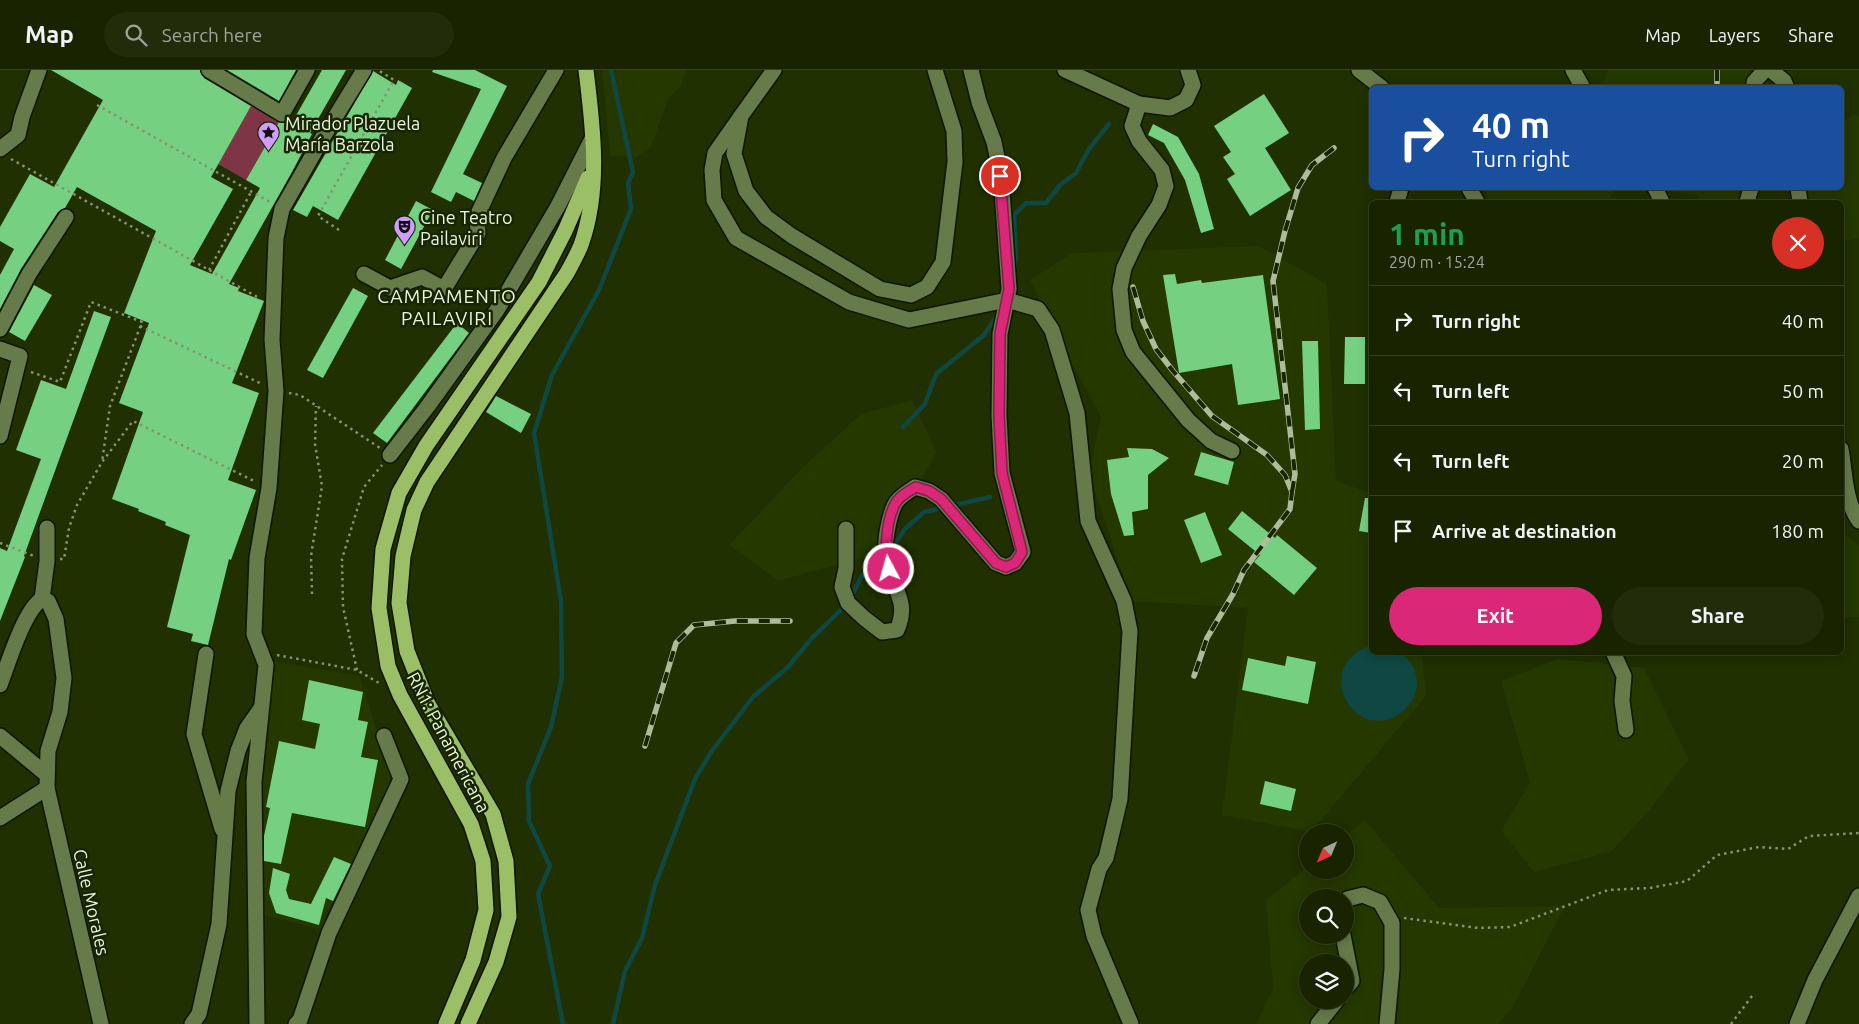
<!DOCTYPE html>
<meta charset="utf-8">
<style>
body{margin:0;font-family:Ubuntu,sans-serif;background:#212c0a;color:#f1f3f6;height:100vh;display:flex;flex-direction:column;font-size:19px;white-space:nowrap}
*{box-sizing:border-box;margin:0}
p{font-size:16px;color:#9fa499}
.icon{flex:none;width:28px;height:28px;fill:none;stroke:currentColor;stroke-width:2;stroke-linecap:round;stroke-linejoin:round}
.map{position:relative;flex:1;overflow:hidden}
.side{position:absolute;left:1369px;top:130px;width:475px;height:455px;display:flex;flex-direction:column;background:#182400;border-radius:8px;box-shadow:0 2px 12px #0003,0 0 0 1px #364122}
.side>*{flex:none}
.guide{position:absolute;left:1369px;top:15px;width:475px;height:105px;border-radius:8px;box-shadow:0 2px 12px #0003,0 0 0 1px #364122;background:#1a4fa0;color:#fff;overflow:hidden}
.needle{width:32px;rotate:224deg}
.controls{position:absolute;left:1299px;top:754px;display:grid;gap:10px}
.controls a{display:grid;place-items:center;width:55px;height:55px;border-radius:50%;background:#182400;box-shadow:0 2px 12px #0003,0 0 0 1px #364122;font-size:25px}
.pin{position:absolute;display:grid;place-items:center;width:42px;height:42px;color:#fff;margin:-21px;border:2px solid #fff;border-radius:50%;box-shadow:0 1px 5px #0007}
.me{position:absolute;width:55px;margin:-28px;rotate:354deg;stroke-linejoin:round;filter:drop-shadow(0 0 4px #0008)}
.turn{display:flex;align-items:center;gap:18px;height:105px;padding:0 20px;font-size:22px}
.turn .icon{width:65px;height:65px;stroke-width:2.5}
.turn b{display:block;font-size:35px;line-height:42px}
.round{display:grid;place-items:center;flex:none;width:52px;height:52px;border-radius:26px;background:#212c0a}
.headline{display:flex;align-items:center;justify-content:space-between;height:85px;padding:0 20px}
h1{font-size:30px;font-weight:700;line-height:38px;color:#1e9e55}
.primary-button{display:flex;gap:10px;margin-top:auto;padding:10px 20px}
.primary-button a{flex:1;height:58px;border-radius:30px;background:#db2777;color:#fff;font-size:20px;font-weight:700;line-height:58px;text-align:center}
.primary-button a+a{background:#212c0a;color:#f1f3f6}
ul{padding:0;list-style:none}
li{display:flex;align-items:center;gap:15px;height:70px;padding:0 20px;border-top:1px solid #364122}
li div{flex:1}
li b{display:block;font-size:19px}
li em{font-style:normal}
header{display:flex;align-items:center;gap:30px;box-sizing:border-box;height:70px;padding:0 25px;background:#182400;border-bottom:1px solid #364122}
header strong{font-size:24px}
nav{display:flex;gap:28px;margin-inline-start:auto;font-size:18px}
.search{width:350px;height:45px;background:#212c0a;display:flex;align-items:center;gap:12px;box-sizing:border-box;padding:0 18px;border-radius:28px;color:#9fa499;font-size:19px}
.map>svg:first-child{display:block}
.built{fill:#243800;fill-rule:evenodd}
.green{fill:#7e3647}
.water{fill:#0f4743}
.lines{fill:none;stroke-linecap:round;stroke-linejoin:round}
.stream{stroke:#0f4743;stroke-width:4.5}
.building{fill:#75d082}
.minor-casing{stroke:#0d1601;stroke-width:18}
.highway-casing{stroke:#0d1601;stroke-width:18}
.path{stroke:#86946f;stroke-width:2.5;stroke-dasharray:2.5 4;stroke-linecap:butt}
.minor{stroke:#667a4a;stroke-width:15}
.highway{stroke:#9bbf66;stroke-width:15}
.rail-casing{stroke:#afbc9b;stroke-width:5.5}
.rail{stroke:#182502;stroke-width:4;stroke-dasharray:11;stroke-linecap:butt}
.route-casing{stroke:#8e194d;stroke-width:12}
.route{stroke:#db2777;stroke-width:9}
.labels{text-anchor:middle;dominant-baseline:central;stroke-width:5;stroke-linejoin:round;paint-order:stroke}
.poi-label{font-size:18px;fill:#e9f6db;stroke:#182502;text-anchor:start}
.street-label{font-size:18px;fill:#e9f6db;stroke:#182502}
.neighbourhood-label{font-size:19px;letter-spacing:1px;fill:#e9f6db;stroke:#182502}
</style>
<header>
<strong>Map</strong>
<div class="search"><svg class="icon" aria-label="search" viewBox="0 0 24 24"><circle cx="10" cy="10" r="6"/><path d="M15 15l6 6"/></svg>Search here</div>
<nav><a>Map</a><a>Layers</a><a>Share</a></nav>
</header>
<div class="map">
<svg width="1859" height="954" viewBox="0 0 1859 954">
<rect width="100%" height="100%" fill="#203000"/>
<g class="built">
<polygon points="602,0 687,0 680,17 668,29 651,77 636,87 610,86"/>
<polygon points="1608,0 1754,0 1773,17 1601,18"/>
<polygon points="1854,44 1859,46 1859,168 1841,172 1841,132 1808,132 1806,123 1808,118 1841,118 1841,53"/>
<polygon points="1484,118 1615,118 1608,132 1490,132"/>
<polygon points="1660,118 1761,118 1756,132 1700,132 1697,125 1662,120"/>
<polygon points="1259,176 1327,214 1336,411 1371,423 1371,582 1422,583 1426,626 1311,762 1222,745 1248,538 1131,531 1089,403 1101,347 1075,299 1030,210 1072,183"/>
<polygon points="912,330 937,383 873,485 778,511 729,475 804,396 861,344"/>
<polygon points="1841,462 1859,475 1859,547 1841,547"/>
<polygon points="1558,589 1644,598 1689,689 1651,738 1611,782 1534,802 1501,761 1530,712 1501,611"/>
<polygon points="274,591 359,606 393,709 320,859 262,845 257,756 261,676"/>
<path d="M1365 750 1439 838 1565 836 1513 937 1498 954H1256L1273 918 1266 830 1307 797 1308 800H1345V766ZM1308 828H1345V865H1308ZM1308 892H1345V930H1308Z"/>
</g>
<polygon class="green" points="252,34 280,50 246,110 218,94"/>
<path class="water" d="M1371 576V582L1402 583C1448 626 1376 680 1347 632 1342 624 1340 613 1342 603 1346 589 1357 579 1371 576Z"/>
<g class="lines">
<g class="stream">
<polyline points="1014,198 1016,187 1014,145 1026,133 1046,133 1060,115 1076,103 1089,79 1109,54"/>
<polyline points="903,357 925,334 936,304 984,265 998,244"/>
<polyline points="891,480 905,459 924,442 990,427"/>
<polyline points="850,529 863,504 883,489"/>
<polyline points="563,954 538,824 550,796 529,751 528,714 551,657 562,607 561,531 534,363 552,305 599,220 631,139 628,113 633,102 611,0"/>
<polyline points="613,954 625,901 642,868 655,815 695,709 711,682 753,627 788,597 812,568 846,535"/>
</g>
</g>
<g class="building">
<polygon points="51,0 200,0 204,8 251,36 211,107 233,119 190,195 212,204 260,118 246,110 279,52 285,53 290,56 322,0 346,0 310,63 312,64 292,102 229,214 239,218 238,221 264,231 232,313 259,323 228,410 256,420 231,490 229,489 208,575 191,571 193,564 167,557 190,465 165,455 166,452 138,441 139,439 112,429 143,342 119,333 149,253 124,243 156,161 77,117 65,138 58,142 21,199 0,239 0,205 14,179 0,171 0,157 30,104 54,117 103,30"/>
<polygon points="227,0 296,0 279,31"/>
<polygon points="433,0 475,0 507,16 463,104 482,113 474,131 456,122 451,132 431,122 481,19 432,2"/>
<polygon points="373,1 396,15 398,10 412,18 338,150 313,136 307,147 293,140"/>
<polygon points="1264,24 1289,63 1265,78 1291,120 1250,146 1227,109 1235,104 1223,87 1231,82 1214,56"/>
<polygon points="1153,54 1178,67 1199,104 1214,159 1201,163 1185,110 1164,73 1148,65"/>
<polygon points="416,131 433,140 401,199 385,190"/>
<polygon points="1175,204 1177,214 1201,210 1202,213 1263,205 1280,329 1238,335 1232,294 1179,303 1163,205"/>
<polygon points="34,215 52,225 25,271 9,262"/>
<polygon points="353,218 368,226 323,308 307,300"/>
<polygon points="94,241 111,247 24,486 25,487 0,551 0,478 7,481 41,389 16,380 41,310 66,319"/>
<polygon points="457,253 469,263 387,373 373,363"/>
<polygon points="1345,267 1365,267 1365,314 1344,314"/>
<polygon points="1302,271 1318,271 1320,359 1305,360"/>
<polygon points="496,326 531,344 521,363 486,342"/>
<polygon points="1127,378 1152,379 1169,388 1148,405 1148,439 1132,442 1134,465 1124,466 1111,424 1107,390 1129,387"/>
<polygon points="1201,382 1234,392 1228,415 1194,405"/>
<polygon points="1365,428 1371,428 1371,463 1359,461"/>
<polygon points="1242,441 1275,468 1277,465 1317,498 1294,525 1254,492 1260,485 1228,459"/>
<polygon points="1205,442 1222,485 1201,493 1184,450"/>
<polygon points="1287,586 1316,592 1308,634 1242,620 1248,588 1285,596"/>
<polygon points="309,610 363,622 358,650 368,652 361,687 378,690 365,757 292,743 281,794 264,791 264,766 270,738 266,737 279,671 315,679 320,654 302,650"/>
<polygon points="1265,711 1296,719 1291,741 1260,734"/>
<polygon points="334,787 351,794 333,831 326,828 319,855 276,843 269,823 273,798 290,804 286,820 289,829 311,834"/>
</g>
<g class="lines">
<defs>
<g id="minor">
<polyline points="209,0 282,44 307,0"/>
<polyline points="774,0 741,46 734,84 746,121 766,147 792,166 880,219 911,225 927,217 943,192 955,92 954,61 935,0"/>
<polyline points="1065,0 1139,34 1170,38 1186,30 1193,15 1188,0"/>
<polyline points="1359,0 1382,18"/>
<polyline points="1573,0 1583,18"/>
<polyline points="1771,0 1784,11 1787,18"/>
<polyline points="1754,18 1754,12 1765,0"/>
<polyline points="1139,34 1132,56 1139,71 1162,100 1166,116 1159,135 1139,166 1124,198 1120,219 1124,260 1133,282 1188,350 1211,371 1232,381"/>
<polyline points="741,46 715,83 712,100 714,130 736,168 849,232 909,250 1007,230 1038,239 1052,260 1077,343 1088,451 1124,531 1130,561 1120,729 1106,788 1099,799 1088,840 1094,866 1131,954"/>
<polyline points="0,79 18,65 22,47 39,0"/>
<polyline points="1469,118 1477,132"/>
<polyline points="1655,118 1662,132"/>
<polyline points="1798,118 1800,132"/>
<polyline points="1397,132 1401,118"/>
<polyline points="1747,132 1751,118"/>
<polyline points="364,204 390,218 422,207 444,219 478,163 477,146 504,88 556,0"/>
<polyline points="0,259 29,204 66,147"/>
<polyline points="0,279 20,286 0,366"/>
<path d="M1841 379C1845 402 1845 432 1859 451"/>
<polyline points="390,385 428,336 497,240 558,136 592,69"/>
<path d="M846 459V498L842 517 848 533 864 548 882 562 897 560C911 529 889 516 886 487 884 473 889 442 897 431 902 425 909 421 915 417L929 421 941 429 996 493 1006 497 1015 493 1023 482 1002 403 999 346 1000 264 1009 219 1001 106 994 72 979 32 971 0"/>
<polyline points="42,529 47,491 47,458"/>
<polyline points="1613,582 1624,606 1622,631 1626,660"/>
<polyline points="206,584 194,664 222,759"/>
<path d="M0 615C8 594 24 540 42 529L48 531 56 549 64 608 60 642 48 681 47 718 101 954"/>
<polyline points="0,666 47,705"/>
<polyline points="0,748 47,718"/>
<polyline points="1345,833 1347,829 1363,825 1380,832 1392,853 1392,899 1387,954"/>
<polyline points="1343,865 1352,911 1345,919"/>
<polyline points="192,954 199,944 219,854 228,721 238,681 247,658 261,638"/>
<polyline points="257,954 254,712 266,595 254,564 257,488 269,418 276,321 272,270 276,168 282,139 323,67 364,0"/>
<polyline points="296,954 300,950 329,863 401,709 384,666"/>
<polyline points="1318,954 1337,930"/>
<polyline points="1797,954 1815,910 1859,826"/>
</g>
<g id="highway">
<polyline points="446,954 473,890 486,840 483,791 471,754 400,625 388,596 379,538 383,479 399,423 426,376 539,212 565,161 588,108"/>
<path d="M468 954 496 892 509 847 506 791 493 744 428 634 407 581 399 533 403 486 414 440 427 412 567 203C572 194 577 185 581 175 601 120 593 57 586 0"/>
</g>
</defs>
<use href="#minor" class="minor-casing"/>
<use href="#highway" class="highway-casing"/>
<g class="path">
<polyline points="97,35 270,132"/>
<polyline points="11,89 259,228"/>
<polyline points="339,160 318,146 394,10 378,0"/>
<polyline points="209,200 251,122"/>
<polyline points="140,256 262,314"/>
<polyline points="31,302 60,312 91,232 142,252 110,336 102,392 133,351 256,412"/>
<polyline points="289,323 300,325 380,378"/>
<polyline points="0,473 34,486"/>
<polyline points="60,489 64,489 69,458 77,435 102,392"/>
<polyline points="312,524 311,486 322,416 315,374 316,336"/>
<polyline points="277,585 357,600 379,613"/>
<polyline points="357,600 343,537 342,489 364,417 382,395"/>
<polyline points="1404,848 1478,858 1510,857 1608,820 1650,818 1687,811 1717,785 1759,777 1788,779 1809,766 1859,763"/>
<polyline points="1731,954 1752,926"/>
</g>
<use href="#minor" class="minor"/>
<use href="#highway" class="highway"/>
<defs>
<g id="rail">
<polyline points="1717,0 1717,18"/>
<polyline points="1133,217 1143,251 1156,279 1173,301 1212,346 1267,385 1285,405 1292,422 1290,439 1244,500 1233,524 1207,568 1194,606"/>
<polyline points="1292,422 1295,404 1273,211 1285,161 1298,118 1312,95 1334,78"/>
<polyline points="645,676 676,573 694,555 735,551 790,551"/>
</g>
</defs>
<use href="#rail" class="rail-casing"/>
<use href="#rail" class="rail"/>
</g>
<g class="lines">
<defs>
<path id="route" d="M889 499C884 482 886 447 897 431 901 425 909 421 916 417L929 421 941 429 996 493 1006 497 1015 493 1022 482 1002 403 999 346 1000 264 1009 219 1000 106"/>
</defs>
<use href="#route" class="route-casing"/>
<use href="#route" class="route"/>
</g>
<defs>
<symbol id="sight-pin" viewBox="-11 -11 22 30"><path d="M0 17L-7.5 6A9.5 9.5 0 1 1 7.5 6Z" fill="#d09dff" stroke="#182502"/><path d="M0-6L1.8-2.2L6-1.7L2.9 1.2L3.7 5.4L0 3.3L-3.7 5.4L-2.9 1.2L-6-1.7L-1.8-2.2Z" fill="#111"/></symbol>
<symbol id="theatre-pin" viewBox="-11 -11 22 30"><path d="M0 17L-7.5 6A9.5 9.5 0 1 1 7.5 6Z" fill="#d09dff" stroke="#182502"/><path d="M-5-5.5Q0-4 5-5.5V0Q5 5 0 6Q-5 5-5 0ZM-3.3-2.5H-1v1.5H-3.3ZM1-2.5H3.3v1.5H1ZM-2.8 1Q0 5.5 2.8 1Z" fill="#111"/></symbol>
</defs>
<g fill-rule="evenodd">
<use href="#sight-pin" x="256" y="50" width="25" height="34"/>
<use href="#theatre-pin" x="392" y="144" width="25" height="34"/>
</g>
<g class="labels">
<g class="poi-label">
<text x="285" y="53">Mirador Plazuela<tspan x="285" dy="21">María Barzola</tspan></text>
<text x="420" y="147">Cine Teatro<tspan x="420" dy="21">Pailaviri</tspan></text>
</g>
<g class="street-label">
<text transform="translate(449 672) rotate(62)">RN1: Panamericana</text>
<text transform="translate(92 832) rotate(77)">Calle Morales</text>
</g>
<g class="neighbourhood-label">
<text x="447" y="226">CAMPAMENTO<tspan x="447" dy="22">PAILAVIRI</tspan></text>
</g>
</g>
</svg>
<div class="controls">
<a><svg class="needle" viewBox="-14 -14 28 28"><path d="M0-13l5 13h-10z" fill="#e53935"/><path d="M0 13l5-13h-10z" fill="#9fa499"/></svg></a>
<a><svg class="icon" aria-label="search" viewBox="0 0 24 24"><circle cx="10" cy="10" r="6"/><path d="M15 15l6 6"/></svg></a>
<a><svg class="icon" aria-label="layers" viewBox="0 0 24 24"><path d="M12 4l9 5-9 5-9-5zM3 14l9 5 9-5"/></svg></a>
</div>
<div class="pin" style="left:1000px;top:106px;background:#d93025"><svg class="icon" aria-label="arrive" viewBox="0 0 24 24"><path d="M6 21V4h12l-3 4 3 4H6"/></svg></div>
<svg class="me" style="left:889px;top:499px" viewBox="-20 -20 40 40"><circle r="17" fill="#db2777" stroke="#fff" stroke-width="3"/><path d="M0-11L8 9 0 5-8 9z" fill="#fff"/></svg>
<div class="guide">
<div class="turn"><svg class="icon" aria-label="right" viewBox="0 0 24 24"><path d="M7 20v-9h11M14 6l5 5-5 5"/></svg><div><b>40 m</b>Turn right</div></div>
</div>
<section class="side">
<div class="headline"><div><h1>1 min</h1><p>290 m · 15:24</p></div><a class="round" style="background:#d93025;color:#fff"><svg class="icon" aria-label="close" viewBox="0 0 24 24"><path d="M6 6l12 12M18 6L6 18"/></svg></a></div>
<ul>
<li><svg class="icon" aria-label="right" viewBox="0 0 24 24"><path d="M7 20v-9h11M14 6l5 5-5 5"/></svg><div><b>Turn right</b></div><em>40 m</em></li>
<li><svg class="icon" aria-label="left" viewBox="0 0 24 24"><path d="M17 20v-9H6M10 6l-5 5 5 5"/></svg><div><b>Turn left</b></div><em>50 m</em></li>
<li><svg class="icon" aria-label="left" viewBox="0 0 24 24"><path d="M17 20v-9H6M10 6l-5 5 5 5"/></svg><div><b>Turn left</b></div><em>20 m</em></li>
<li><svg class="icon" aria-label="arrive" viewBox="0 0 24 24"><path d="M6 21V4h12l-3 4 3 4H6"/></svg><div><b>Arrive at destination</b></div><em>180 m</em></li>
</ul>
<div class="primary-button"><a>Exit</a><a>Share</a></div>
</section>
</div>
